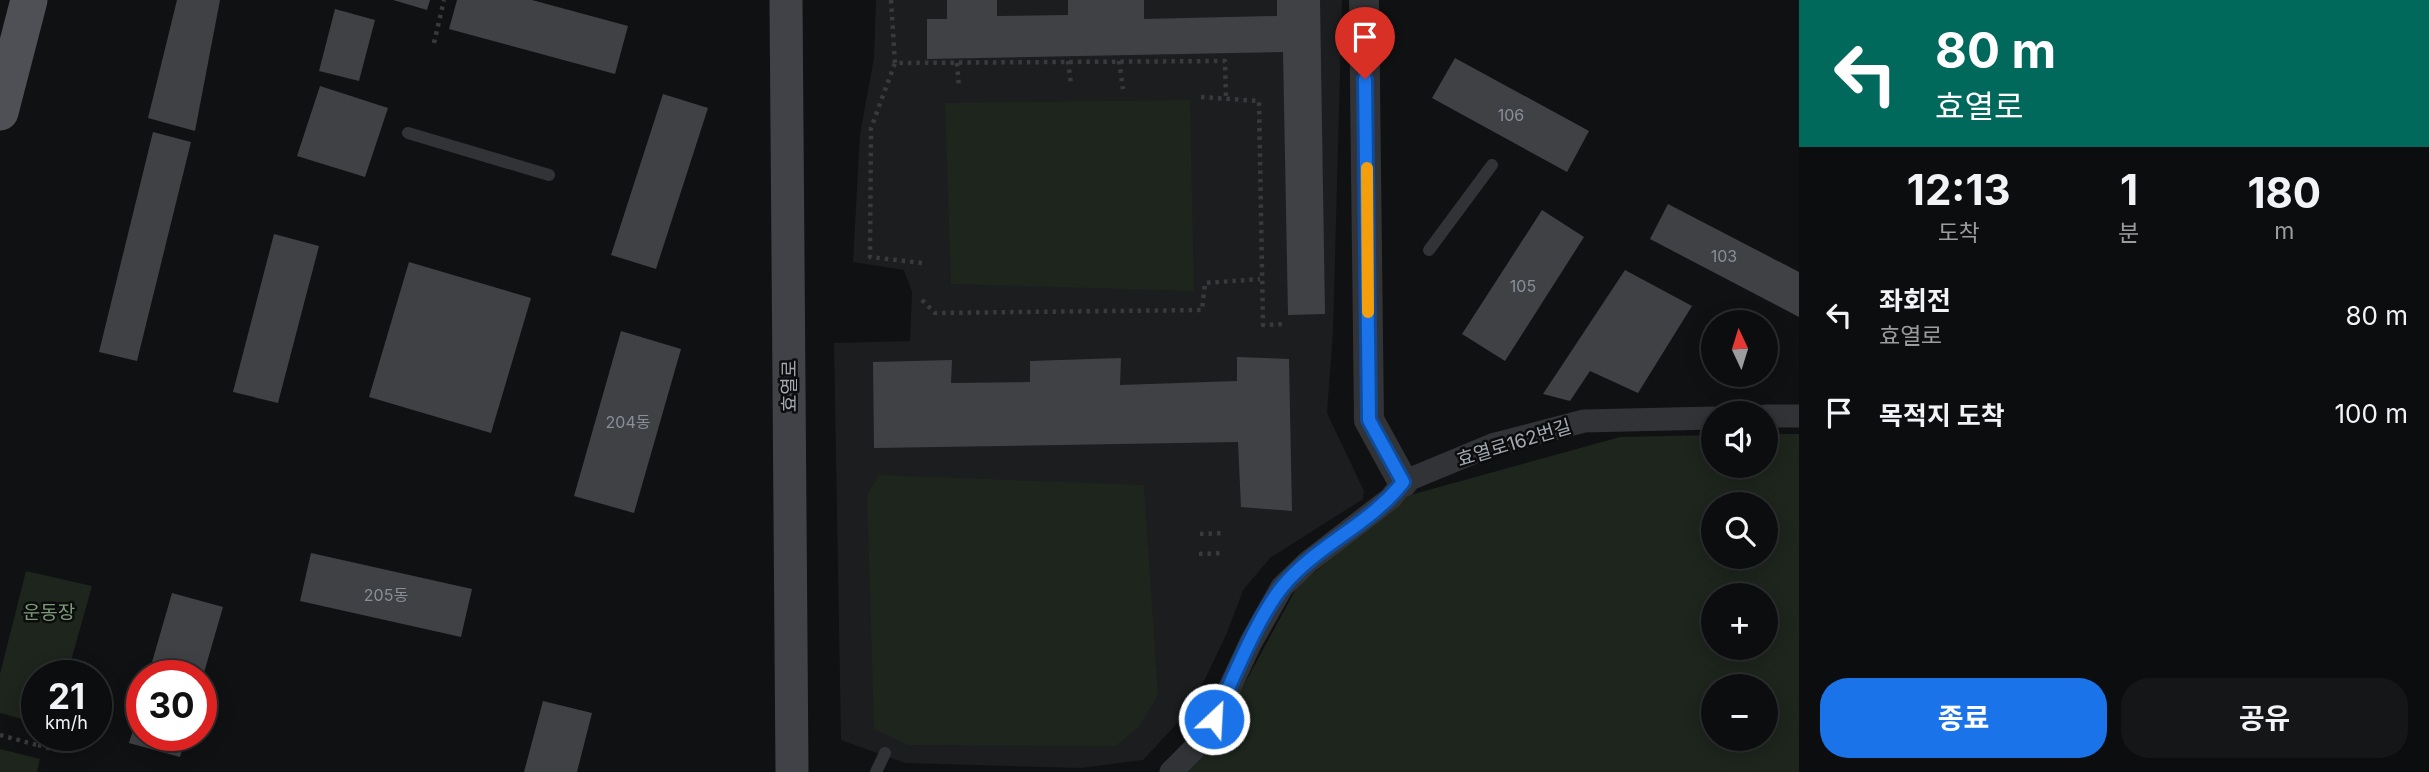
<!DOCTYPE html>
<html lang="ko">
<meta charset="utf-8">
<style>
body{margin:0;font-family:Inter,"Noto Sans KR",sans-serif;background:#151617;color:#f1f3f6;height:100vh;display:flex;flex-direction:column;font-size:26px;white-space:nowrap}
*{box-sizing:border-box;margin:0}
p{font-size:23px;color:#9a9c9e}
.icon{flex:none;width:38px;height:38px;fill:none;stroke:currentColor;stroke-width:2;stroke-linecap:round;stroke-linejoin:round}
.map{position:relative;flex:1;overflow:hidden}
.panel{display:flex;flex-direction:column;background:#0c0d0e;width:630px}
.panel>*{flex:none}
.top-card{background:#00695c;color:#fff;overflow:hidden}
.needle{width:46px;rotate:356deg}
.fabs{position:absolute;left:1701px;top:310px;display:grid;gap:14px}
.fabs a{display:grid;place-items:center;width:77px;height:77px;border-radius:50%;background:#0c0d0e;box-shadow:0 4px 18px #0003,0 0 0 2px #2c2d2e;font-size:35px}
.speed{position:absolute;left:21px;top:660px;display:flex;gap:14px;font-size:35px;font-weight:700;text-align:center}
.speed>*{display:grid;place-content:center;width:91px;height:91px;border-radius:50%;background:#0c0d0e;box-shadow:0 4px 18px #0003,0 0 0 2px #2c2d2e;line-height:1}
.speed small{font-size:18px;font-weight:400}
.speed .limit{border:10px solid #d22;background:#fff;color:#111}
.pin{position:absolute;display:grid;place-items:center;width:60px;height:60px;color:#fff;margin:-72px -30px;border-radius:50% 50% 50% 0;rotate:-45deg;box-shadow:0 0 7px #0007}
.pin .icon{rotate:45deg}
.me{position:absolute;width:77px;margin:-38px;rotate:25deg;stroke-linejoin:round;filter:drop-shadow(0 0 5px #0008)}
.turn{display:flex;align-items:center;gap:24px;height:147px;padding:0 21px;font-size:32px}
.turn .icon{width:91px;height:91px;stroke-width:2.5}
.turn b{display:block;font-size:49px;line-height:60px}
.eta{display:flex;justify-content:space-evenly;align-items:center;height:119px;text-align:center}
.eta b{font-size:42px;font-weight:700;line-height:49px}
.cta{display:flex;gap:14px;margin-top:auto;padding:14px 21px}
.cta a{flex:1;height:80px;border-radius:28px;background:#1a73e8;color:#fff;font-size:28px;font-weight:700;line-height:80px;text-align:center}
.cta a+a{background:#151617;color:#f1f3f6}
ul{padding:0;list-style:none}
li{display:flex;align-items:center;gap:21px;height:98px;padding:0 21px}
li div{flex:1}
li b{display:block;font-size:26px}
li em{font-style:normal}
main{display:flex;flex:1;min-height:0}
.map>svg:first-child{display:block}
.built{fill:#1c1d1f}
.green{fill:#1d251d;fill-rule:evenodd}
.building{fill:#3f4145}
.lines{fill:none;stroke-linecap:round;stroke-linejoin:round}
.path{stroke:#383a3e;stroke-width:4.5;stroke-dasharray:3.5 5;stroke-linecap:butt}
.service{stroke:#323337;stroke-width:12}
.minor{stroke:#323337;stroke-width:23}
.tertiary{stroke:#323337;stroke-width:30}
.secondary{stroke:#404247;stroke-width:33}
.primary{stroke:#4e5056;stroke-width:37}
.route-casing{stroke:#114b97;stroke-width:18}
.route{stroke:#1a73e8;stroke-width:12}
.slow{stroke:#f59e0b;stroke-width:12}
.labels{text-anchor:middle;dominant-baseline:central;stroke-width:5;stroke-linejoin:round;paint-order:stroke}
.number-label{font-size:16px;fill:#898f98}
.street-label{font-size:19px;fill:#a2a9b3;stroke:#0c0c0d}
.park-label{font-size:19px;fill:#7b9e78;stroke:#0c0c0d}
</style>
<main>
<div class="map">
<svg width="1799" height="772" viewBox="0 0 1799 772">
<rect width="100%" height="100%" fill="#101112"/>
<polygon class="built" points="876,0 1342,0 1333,332 1327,413 1364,491 1363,499 1270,558 1243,590 1227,633 1205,679 1182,718 1143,760 1081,768 905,763 841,740 834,343 910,341 912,292 904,270 853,262 860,134 874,58"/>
<g class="green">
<polygon points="1190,100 1194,291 951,284 945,103"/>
<path d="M1766 434H1799V772H1186L1227 716 1297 587 1403 497 1620 437 1713 435V466H1766ZM1713 504H1766V556H1713ZM1713 595H1766V648H1713ZM1713 686H1766V738H1713Z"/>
<polygon points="879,475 1144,485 1158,695 1139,727 1116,746 908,745 874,729 867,494"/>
<polygon points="26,571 92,586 67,675 37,676 37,723 0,713 0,674"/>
<polygon points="0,749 40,759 37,772 0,772"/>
</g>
<g class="building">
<polygon points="177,0 220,0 195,131 148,118"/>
<polygon points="393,0 430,0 427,10"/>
<polygon points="457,0 532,0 628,26 615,74 449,29"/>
<polygon points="947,0 997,0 997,16 1068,15 1068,0 1144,0 1144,19 1277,16 1277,0 1320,0 1325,314 1288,315 1283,52 927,59 927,19 947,19"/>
<polygon points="335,9 375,20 359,81 319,71"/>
<polygon points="1455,58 1589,131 1567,172 1432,98"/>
<polygon points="320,86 388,108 365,177 297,156"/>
<polygon points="663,94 708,108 656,269 611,255"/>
<polygon points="153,132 191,142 137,361 99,352"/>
<polygon points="1668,204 1799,272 1799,317 1650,239"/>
<polygon points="1542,210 1584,237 1505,361 1462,334"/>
<polygon points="274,234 319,246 278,403 233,392"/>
<polygon points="409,262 531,298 491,433 369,397"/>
<polygon points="1625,270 1692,306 1638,393 1590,371 1570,401 1543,394"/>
<polygon points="621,331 681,349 634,513 574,496"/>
<polygon points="1237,357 1289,359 1292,511 1241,507 1238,442 874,448 873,362 952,360 951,383 1030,382 1030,361 1121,358 1120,385 1237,381"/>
<polygon points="311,553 472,589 461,637 300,601"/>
<polygon points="172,593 223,607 203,676 148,676"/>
<polygon points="543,701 592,713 577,772 524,772"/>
<polygon points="142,702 142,735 186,735 180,757 129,743"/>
</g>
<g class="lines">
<g class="path">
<polyline points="891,0 895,63"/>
<polyline points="434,43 444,0"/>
<polyline points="1068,61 1071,84"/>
<polyline points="1119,61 1123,89"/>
<polyline points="957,63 959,87"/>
<polyline points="1201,97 1259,101 1263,325 1285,324"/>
<polyline points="922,263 870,257 871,128 895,63 1225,61 1226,98"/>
<polyline points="922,300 935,313 1202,310 1205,283 1260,279"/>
<polyline points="1200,534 1224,533"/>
<polyline points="1199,554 1223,553"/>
<polyline points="0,735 37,745"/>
<polyline points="38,745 56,750"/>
</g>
<g class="service">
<polyline points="408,133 549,175"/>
<polyline points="1429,250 1492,165"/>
<polyline points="876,772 885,753"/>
</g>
<g class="minor">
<polyline points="1766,416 1799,416"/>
<polyline points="1171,772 1193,750 1215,719 1251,642 1282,587 1308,562 1391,498 1403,482 1492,445 1584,421 1713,418"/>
</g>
<polyline class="tertiary" points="1364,0 1369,420 1403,482"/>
<polyline class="secondary" points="786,0 792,772"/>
<polyline class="primary" points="0,112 29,0"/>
</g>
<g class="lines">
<defs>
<path id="route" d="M1214 719C1233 680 1256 619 1283 586 1317 545 1371 524 1403 482L1369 420 1365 79"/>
</defs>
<use href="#route" class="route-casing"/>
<use href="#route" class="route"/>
<polyline class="slow" points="1367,168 1368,312"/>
</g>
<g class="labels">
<g class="number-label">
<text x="1511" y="115">106</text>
<text x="1724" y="256">103</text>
<text x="1523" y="286">105</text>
<text x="628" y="422">204동</text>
<text x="386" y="595">205동</text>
</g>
<g class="street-label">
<text transform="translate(789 386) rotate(-90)">효열로</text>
<text transform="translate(1514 443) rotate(-17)">효열로162번길</text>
</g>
<g class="park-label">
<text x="49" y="612">운동장</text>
</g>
</g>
</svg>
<div class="fabs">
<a><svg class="needle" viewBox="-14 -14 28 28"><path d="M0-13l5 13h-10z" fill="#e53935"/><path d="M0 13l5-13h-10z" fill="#9a9c9e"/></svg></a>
<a><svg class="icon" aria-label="sound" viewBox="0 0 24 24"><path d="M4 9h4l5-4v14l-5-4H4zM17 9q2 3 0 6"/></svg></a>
<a><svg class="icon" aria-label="search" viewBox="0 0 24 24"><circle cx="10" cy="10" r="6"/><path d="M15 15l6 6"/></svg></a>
<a>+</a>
<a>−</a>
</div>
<div class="speed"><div>21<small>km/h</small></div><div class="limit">30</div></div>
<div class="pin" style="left:1365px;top:79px;background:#d93025"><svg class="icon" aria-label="arrive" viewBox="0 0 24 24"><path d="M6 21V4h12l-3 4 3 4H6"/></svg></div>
<svg class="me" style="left:1214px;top:719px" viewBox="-20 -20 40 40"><circle r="17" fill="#1a73e8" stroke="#fff" stroke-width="3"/><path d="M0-11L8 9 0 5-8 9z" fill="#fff"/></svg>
</div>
<section class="panel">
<div class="top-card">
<div class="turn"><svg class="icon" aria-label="left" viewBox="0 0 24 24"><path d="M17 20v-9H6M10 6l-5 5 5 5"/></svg><div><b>80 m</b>효열로</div></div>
</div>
<div class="eta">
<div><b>12:13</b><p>도착</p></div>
<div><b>1</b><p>분</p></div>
<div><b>180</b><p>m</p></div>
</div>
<ul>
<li><svg class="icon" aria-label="left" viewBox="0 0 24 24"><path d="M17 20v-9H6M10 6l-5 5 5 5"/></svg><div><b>좌회전</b><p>효열로</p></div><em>80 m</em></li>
<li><svg class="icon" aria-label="arrive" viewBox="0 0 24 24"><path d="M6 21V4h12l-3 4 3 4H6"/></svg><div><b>목적지 도착</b></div><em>100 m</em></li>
</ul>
<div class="cta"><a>종료</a><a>공유</a></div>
</section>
</main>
